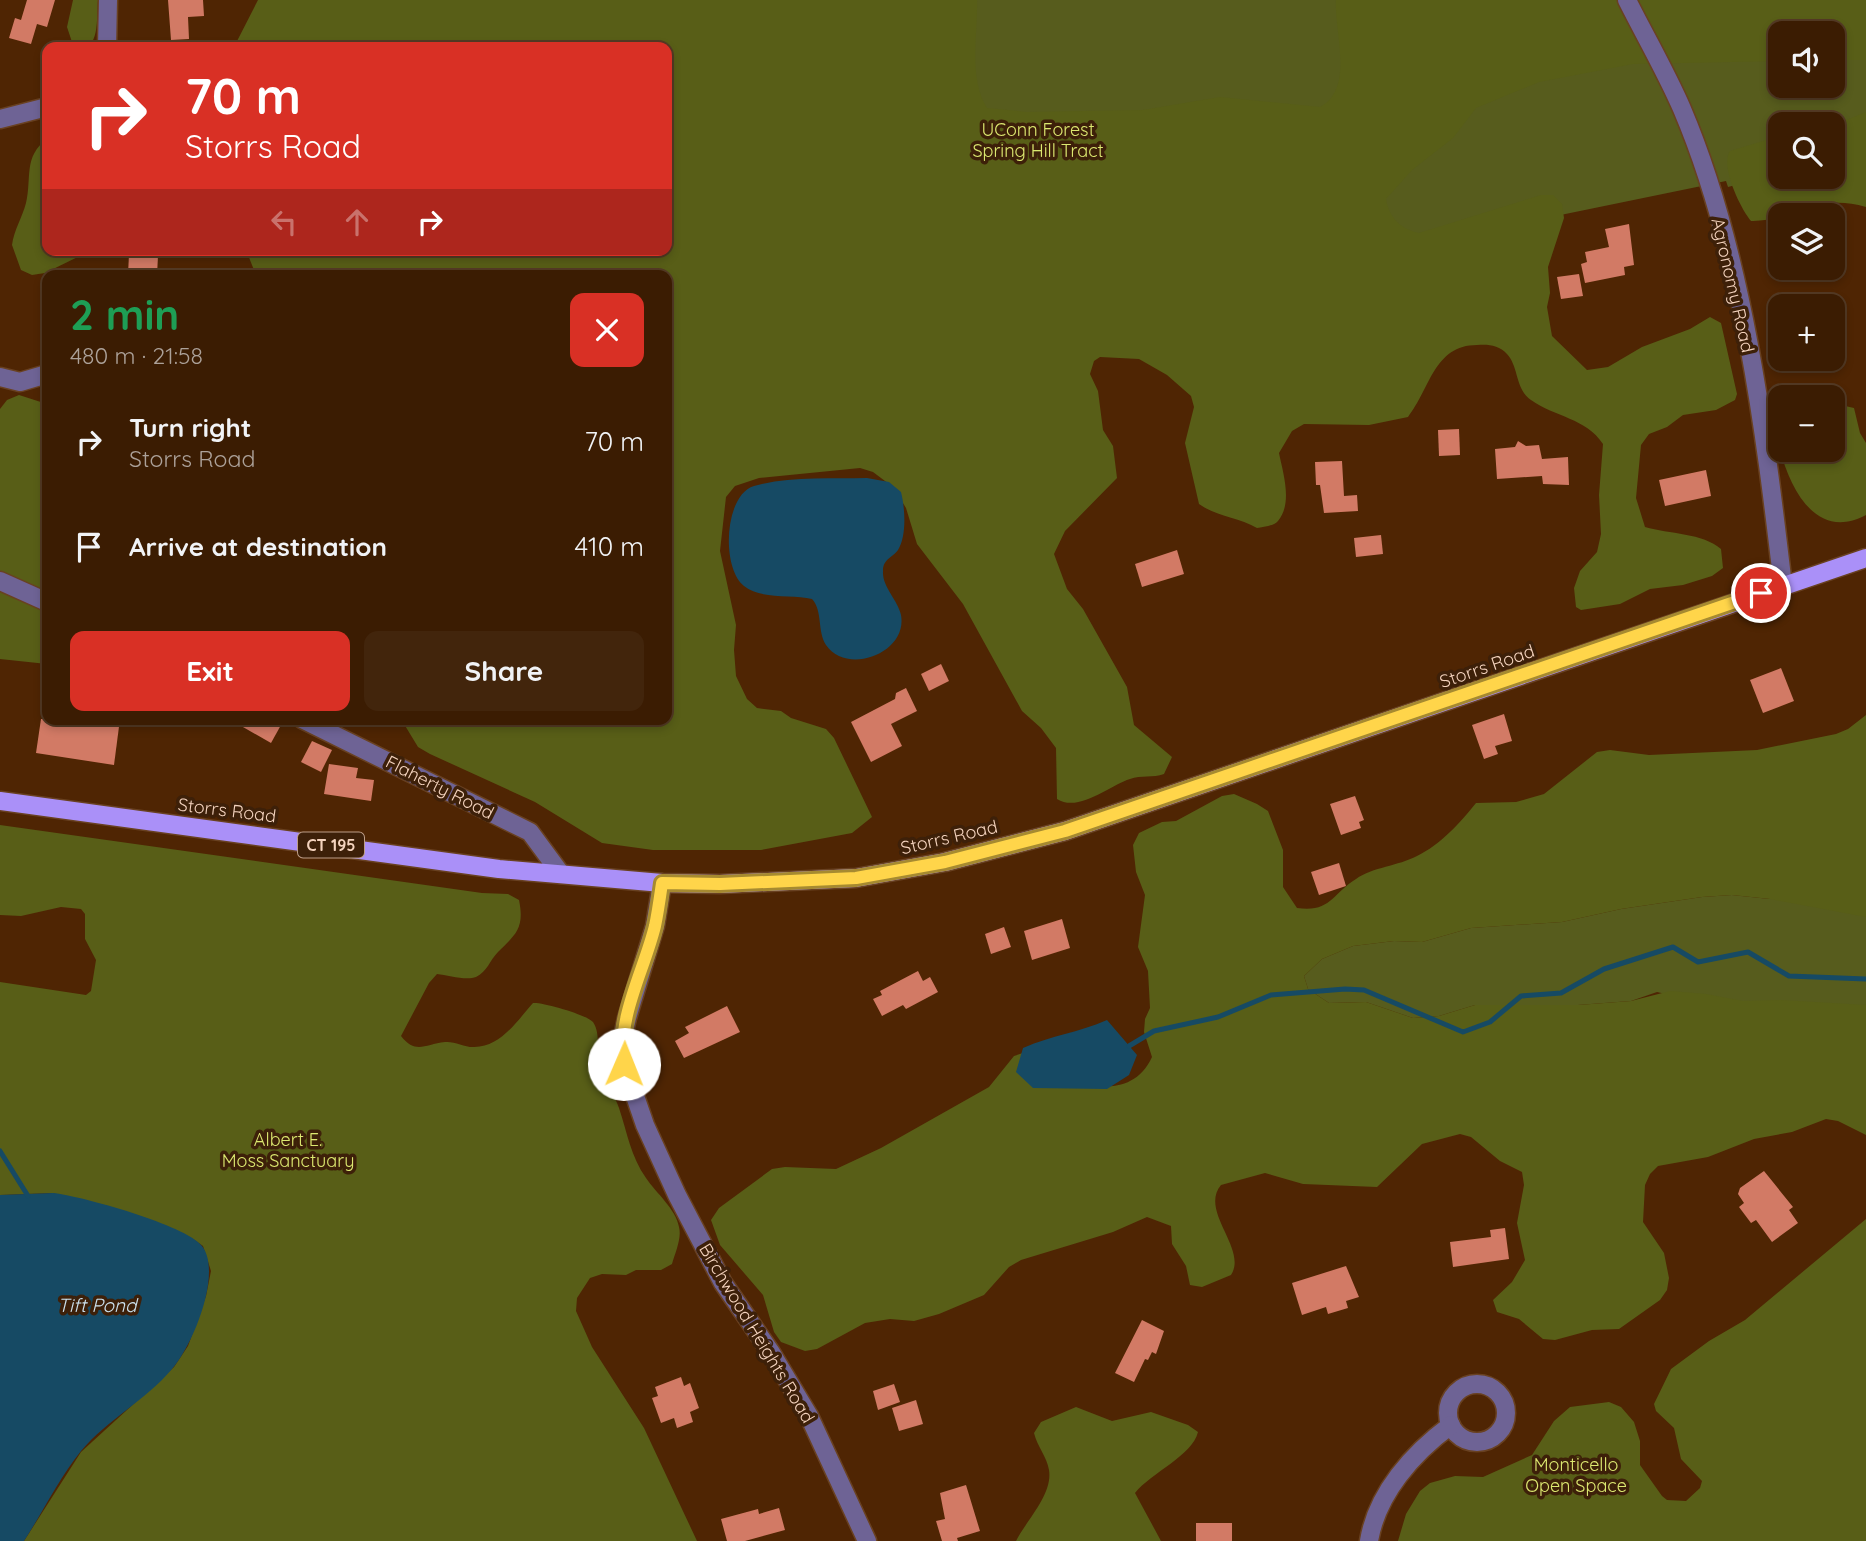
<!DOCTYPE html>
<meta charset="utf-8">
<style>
body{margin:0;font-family:Quicksand,sans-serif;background:#42250c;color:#f1f3f6;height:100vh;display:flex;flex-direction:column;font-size:26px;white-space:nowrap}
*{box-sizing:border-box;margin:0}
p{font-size:23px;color:#aca199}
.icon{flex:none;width:38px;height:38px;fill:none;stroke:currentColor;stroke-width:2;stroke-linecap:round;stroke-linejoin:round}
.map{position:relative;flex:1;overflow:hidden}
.drawer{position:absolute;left:42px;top:270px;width:630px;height:455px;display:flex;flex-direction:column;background:#3b1c02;border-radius:14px;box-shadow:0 4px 10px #0003,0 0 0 2px #543a24}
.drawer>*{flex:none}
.top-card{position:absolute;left:42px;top:42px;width:630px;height:214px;border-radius:14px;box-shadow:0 4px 10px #0003,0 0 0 2px #543a24;background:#d93025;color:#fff;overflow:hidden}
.fabs{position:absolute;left:1768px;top:21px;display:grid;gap:14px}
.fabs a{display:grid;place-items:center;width:77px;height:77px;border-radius:14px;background:#3b1c02;box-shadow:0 4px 10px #0003,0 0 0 2px #543a24;font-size:35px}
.pin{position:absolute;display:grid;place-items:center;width:60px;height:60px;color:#fff;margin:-30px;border:4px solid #fff;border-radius:50%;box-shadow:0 2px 7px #0007}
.me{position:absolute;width:77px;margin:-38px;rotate:1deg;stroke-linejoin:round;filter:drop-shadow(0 0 5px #0008)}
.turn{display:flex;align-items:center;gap:24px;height:147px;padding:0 28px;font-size:32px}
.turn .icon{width:91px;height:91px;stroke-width:2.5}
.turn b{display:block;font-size:49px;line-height:60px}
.lanes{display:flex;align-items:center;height:66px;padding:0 28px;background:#0003;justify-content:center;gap:35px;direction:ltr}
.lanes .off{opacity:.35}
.round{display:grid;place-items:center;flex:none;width:74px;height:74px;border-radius:14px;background:#42250c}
.overview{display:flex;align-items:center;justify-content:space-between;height:119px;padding:0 28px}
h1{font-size:42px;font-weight:700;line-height:52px;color:#1e9e55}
.cta{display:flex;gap:14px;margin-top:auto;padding:14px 28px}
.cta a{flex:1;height:80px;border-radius:14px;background:#d93025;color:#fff;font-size:28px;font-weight:700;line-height:80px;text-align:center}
.cta a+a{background:#42250c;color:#f1f3f6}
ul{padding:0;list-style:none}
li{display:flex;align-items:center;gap:21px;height:105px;padding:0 28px}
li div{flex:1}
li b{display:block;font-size:26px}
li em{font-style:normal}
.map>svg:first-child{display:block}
.green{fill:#575c1d;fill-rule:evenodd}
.forest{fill:#585e17}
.water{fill:#164a64}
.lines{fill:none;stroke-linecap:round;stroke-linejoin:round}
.stream{stroke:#164a64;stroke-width:5}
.building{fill:#d27a65}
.street-casing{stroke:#694121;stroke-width:21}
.primary-casing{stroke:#694121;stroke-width:21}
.street{stroke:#6e6395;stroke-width:18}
.primary{stroke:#aa90f8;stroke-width:18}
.route-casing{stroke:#a68a30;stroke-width:18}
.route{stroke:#ffd54a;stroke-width:12}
.labels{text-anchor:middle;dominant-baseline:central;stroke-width:7;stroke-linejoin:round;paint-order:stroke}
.shield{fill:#3d2009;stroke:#bd9d88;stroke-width:2}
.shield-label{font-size:16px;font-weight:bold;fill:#f4d3be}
.park-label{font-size:18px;fill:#dce870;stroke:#3d2009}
.street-label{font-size:18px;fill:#f4d3be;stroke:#3d2009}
.water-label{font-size:19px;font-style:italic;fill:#cce2ef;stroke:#3d2009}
</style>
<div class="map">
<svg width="1866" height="1541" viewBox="0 0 1866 1541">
<rect width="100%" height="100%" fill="#4f2503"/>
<g class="green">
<path d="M647 0H1866V150L1832 159V124H1780V173L1728 187 1726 181 1395 249 667 47ZM1780 33H1832V86H1780Z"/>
<polygon points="1866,866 1866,1041 1657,992 1631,1001 1578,1005 1475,1005 1439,1016 1413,1018 1366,1002 1329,1003 1308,989 1304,976 1322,959 1353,946 1394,941 1422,942 1471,928 1562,922 1621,909 1702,897 1732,895 1770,899"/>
</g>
<g class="forest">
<path d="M73 0H98C96 14 102 58 73 45L67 27Z"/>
<path d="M258 0H977C978 34 968 78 987 108L1027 112 1143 110 1220 97 1320 107C1355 89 1334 32 1336 0H1866V60H1832V33H1780V61L1633 64 1539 82 1476 108 1453 138 1412 170 1386 199C1389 218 1401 229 1419 233L1541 195H1553L1562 204 1564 218 1548 267 1550 293 1547 307 1552 336 1587 370 1608 367 1642 347 1690 329 1710 317 1721 323 1737 394 1735 400 1716 410 1683 415 1667 427 1649 434 1641 445 1636 498 1645 527C1669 534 1703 533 1721 549L1723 568 1712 576 1683 585 1650 589 1620 604 1581 610 1576 607 1574 588 1580 571 1597 552 1601 534 1599 495 1603 444C1586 418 1555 417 1531 400 1515 389 1519 367 1507 354 1499 345 1488 344 1477 345 1434 345 1430 389 1408 417L1369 425 1304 424 1292 431 1279 453C1283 473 1293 503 1278 521 1274 526 1263 527 1257 528 1238 517 1217 517 1199 504L1185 443 1194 407 1191 396 1167 375 1139 359 1100 357 1094 361 1090 374 1098 391 1103 430 1113 446 1117 478 1065 531 1054 554 1067 589 1083 609 1127 687 1134 725 1172 757 1164 774C1153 778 1141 775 1130 779 1110 785 1079 813 1057 799L1056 748 1041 728 1022 711 963 604 917 544 906 508 893 487 873 472 860 468 759 478 735 486 726 497 720 551 736 625 734 650 736 676 747 699 757 708 781 711 791 718 826 729 834 738 872 817 852 833 761 850H653L602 843 535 802 430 754 418 747 401 719H667V275H256L246 250H667V47H234Z"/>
<path d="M1866 112V207C1815 192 1792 222 1751 221 1740 208 1720 166 1730 151L1780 136V177H1832V126Z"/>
<path d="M47 139V250H92L45 273 32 275 21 270 12 245C14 230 22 218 26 203 32 177 23 157 47 139Z"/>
<polygon points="19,395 47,404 47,664 0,659 0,409 7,400"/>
<path d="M1832 403 1854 408 1860 433 1866 443V515C1817 541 1791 491 1780 450H1832Z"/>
<path d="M1866 715V917L1770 899 1732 895 1702 897 1621 909 1562 922 1471 928 1422 942 1394 941 1353 946 1322 959 1304 976 1308 989 1329 1003 1366 1002 1413 1018 1439 1016 1475 1005H1578L1631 1001 1670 991 1706 994 1743 1001 1781 1000 1866 1005V1135L1838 1121 1826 1119 1792 1132 1754 1139 1708 1157 1658 1166 1650 1174 1645 1185 1643 1222 1664 1253 1669 1278 1667 1290 1660 1300 1619 1329 1592 1330 1555 1340 1543 1339 1519 1319 1497 1312 1493 1300 1512 1282 1525 1260 1517 1223 1524 1185 1522 1172 1500 1161 1471 1137 1460 1134 1422 1144 1377 1187 1303 1184 1265 1173 1221 1185C1199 1211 1248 1249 1231 1275L1202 1287 1190 1285 1186 1266 1172 1244 1171 1226 1147 1217 1113 1232 1021 1260 1009 1267 984 1295 939 1314 914 1321 890 1319 865 1323 817 1349 805 1351 781 1342 774 1332 763 1295 720 1245 711 1220 719 1208 772 1169 785 1167 836 1169 881 1148 989 1087 1014 1056 1026 1052 1050 1080C1088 1085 1132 1100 1152 1057L1144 1032 1145 1019 1150 1008 1148 971 1138 947 1145 895 1136 872 1133 845 1139 833 1162 822 1176 821 1222 796 1234 794 1257 804 1268 811 1283 850V887L1297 908C1330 913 1332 894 1356 879 1373 867 1398 866 1417 856 1440 845 1461 822 1476 803L1516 802 1544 794 1597 752 1610 750 1649 755 1757 750 1836 734 1848 729Z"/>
<path d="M0 825 482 893 508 894 519 900C525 929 515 935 498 952 490 960 487 972 476 977 466 981 448 975 437 974L429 983 401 1036C416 1055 425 1044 445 1042 454 1041 464 1047 473 1047 500 1048 517 1021 533 1003 543 1002 587 1015 593 1022 603 1037 593 1059 602 1075 607 1086 615 1096 619 1108 627 1132 631 1157 646 1178 656 1193 676 1209 679 1227 682 1238 675 1253 672 1264L661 1270H636L626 1275 602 1274 590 1278 577 1298 576 1311 592 1347 644 1428 697 1541H24L81 1452 174 1367 188 1346 206 1296 211 1271 203 1246 193 1239 53 1193 0 1195V982L86 995 91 991 96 960 85 939V914L81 909 61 907 21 916 0 915Z"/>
<polygon points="1866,1219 1866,1541 1398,1541 1406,1514 1420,1491 1430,1483 1455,1476 1483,1477 1532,1455 1554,1421 1570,1407 1609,1402 1621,1407 1634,1422 1640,1441 1640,1465 1662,1496 1667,1500 1686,1501 1700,1488 1702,1481 1681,1459 1674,1428 1656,1411 1654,1404 1671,1369 1709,1341 1745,1320"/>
<path d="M1076 1407 1112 1421 1151 1412 1188 1425 1198 1432C1192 1456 1152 1472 1135 1493L1161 1541H1016C1026 1521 1053 1494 1049 1470 1047 1457 1037 1446 1034 1433L1041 1422Z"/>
</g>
<g class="water">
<path d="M867 478 889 482 901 492C905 508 907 535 898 550 892 558 883 559 883 571 882 587 898 600 901 615 908 653 847 676 826 645 817 631 823 611 812 599 792 594 761 600 744 586 721 568 724 495 754 486 789 476 830 479 867 478Z"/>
<path d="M1107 1020 1137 1055 1129 1075 1107 1089 1033 1088 1016 1072 1023 1048C1053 1035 1077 1033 1107 1020Z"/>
<path d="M53 1193C81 1196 186 1225 202 1246 223 1273 192 1347 172 1369 145 1401 108 1419 81 1451 59 1478 43 1512 24 1541H0V1195Z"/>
</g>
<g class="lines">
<g class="stream">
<polyline points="1129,1046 1154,1031 1218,1017 1271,995 1345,989 1364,990 1463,1032 1490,1022 1521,996 1561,993 1604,969 1673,947 1698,962 1748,952 1789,976 1866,979"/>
<polyline points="0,1151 28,1196"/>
</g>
</g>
<g class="building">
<polygon points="27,0 55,0 47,27 37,24 31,44 9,38 15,18 21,20"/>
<polygon points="168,0 203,0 204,16 188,17 189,39 171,40"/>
<polygon points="1629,224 1634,265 1624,267 1625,275 1585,283 1581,264 1587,262 1585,252 1609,247 1605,229"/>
<polygon points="129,254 158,256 157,275 128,275"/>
<polygon points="1579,274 1583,296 1561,299 1557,277"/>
<polygon points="1459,429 1460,455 1439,456 1438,430"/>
<polygon points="1518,441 1526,446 1539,445 1542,459 1568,457 1569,485 1543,484 1542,476 1497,479 1495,449 1515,447"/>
<polygon points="1342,461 1344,496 1357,495 1358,511 1324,513 1320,485 1316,485 1315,462"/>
<polygon points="1706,470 1711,496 1665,506 1659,480"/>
<polygon points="1381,535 1383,554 1356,557 1354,538"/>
<polygon points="1177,550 1184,574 1142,587 1135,564"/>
<polygon points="941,664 949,681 929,691 921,674"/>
<polygon points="1781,668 1794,701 1763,713 1750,680"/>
<polygon points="906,688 917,711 891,724 902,746 871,762 851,722 895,699 896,693"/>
<polygon points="1504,714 1512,741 1495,746 1498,754 1484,759 1472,725"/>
<polygon points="41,719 120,719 114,765 36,753"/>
<polygon points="229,719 269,719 281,725 271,743"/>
<polygon points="312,741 332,750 321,772 301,762"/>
<polygon points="329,764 358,768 356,778 374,780 371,801 324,794"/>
<polygon points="1355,796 1364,820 1359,822 1361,828 1341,835 1330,804"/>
<polygon points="1339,863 1346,886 1319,895 1311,872"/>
<polygon points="1062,919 1070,948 1032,960 1024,931"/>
<polygon points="1004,927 1011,947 991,954 985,934"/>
<polygon points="918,971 923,981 930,977 938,992 906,1009 903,1005 882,1016 873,999 882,995 880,991"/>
<polygon points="727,1006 740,1032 684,1058 675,1041 689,1033 685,1027"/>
<polygon points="1764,1171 1793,1207 1789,1210 1798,1223 1772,1242 1756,1220 1751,1223 1739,1207 1744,1203 1738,1194 1740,1188"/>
<polygon points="1505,1228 1509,1259 1453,1267 1450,1242 1491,1237 1490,1230"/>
<polygon points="1346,1266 1359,1297 1346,1301 1348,1308 1328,1314 1326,1307 1302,1315 1292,1283"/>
<polygon points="1142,1320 1164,1331 1156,1354 1152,1352 1148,1360 1145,1359 1134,1382 1115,1373"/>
<polygon points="681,1377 684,1386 690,1383 699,1408 690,1412 693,1422 677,1428 674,1418 661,1423 652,1398 658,1396 655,1387"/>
<polygon points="894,1384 900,1402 878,1410 873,1391"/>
<polygon points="916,1400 923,1424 899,1431 892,1408"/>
<polygon points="966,1485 980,1531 957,1538 958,1541 942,1541 936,1521 945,1519 940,1493"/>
<polygon points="779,1508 785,1530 745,1541 727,1541 721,1519 758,1509 759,1514"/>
<rect x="1196" y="1523" width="36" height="18"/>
</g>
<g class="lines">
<defs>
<g id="street">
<path d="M1627 0C1645 36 1666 72 1682 109 1743 252 1765 432 1783 586"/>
<polyline points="107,47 108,0"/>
<polyline points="0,119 47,107"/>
<polyline points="0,377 20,382 47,374"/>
<polyline points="0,581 47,602"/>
<polyline points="302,719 530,832 561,874"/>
<polyline points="662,883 655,926 627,1018 621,1045 624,1064 645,1125 677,1195 723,1283 770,1351 809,1416 867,1541"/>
<circle cx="1477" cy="1413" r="29"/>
<path d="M1369 1541C1377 1493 1413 1453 1451 1425"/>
</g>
<polyline id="primary" points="0,801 499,869 662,883 720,884 856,878 945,862 1065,831 1866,558"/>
</defs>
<use href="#street" class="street-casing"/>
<use href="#primary" class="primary-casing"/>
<use href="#street" class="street"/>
<use href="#primary" class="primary"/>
</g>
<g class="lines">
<defs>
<path id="route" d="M624 1064C617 1017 644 971 655 926 658 912 660 897 662 883L720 884 856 878 945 862 1065 831 1761 593"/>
</defs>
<use href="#route" class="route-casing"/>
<use href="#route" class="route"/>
</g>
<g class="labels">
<rect class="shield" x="298" y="832.5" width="66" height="25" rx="5"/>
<g class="shield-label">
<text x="331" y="845">CT 195</text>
</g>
<g class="park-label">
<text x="1038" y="129">UConn Forest<tspan x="1038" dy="21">Spring Hill Tract</tspan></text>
<text x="288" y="1139">Albert E.<tspan x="288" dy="21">Moss Sanctuary</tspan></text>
<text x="1576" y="1464">Monticello<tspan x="1576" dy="21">Open Space</tspan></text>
</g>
<g class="street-label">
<text transform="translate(1733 285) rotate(77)">Agronomy Road</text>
<text transform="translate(1487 666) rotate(-19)">Storrs Road</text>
<text transform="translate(440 787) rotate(27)">Flaherty Road</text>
<text transform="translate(227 810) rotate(7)">Storrs Road</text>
<text transform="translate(949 837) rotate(-13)">Storrs Road</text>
<text transform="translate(757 1333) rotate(59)">Birchwood Heights Road</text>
</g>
<g class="water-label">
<text x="97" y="1305">Tift Pond</text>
</g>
</g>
</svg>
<div class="fabs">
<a><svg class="icon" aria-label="sound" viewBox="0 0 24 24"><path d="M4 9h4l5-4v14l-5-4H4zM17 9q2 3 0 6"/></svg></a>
<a><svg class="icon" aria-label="search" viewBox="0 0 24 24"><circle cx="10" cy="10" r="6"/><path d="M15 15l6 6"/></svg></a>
<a><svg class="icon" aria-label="layers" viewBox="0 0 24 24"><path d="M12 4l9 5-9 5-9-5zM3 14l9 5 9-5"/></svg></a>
<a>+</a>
<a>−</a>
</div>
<div class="pin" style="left:1761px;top:593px;background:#d93025"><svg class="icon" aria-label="arrive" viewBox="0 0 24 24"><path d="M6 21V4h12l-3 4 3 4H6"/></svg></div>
<svg class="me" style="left:624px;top:1064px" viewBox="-20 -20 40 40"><circle r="19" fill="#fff"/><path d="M0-13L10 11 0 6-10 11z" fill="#ffd54a"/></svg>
<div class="top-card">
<div class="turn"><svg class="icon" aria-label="right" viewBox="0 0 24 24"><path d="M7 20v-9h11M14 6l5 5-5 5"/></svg><div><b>70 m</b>Storrs Road</div></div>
<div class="lanes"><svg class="icon off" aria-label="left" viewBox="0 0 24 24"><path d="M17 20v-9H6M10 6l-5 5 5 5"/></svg><svg class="icon off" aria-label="ahead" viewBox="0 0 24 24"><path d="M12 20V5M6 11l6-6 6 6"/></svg><svg class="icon" aria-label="right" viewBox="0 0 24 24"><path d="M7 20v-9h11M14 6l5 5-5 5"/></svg></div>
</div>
<section class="drawer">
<div class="overview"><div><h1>2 min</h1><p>480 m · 21:58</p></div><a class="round" style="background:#d93025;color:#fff"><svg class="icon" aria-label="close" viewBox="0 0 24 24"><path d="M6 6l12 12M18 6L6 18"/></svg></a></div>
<ul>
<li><svg class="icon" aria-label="right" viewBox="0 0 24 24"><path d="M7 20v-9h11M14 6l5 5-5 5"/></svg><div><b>Turn right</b><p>Storrs Road</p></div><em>70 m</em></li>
<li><svg class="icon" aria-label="arrive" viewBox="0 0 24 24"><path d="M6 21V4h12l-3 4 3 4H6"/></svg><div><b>Arrive at destination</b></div><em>410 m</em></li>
</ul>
<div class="cta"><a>Exit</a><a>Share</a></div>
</section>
</div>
